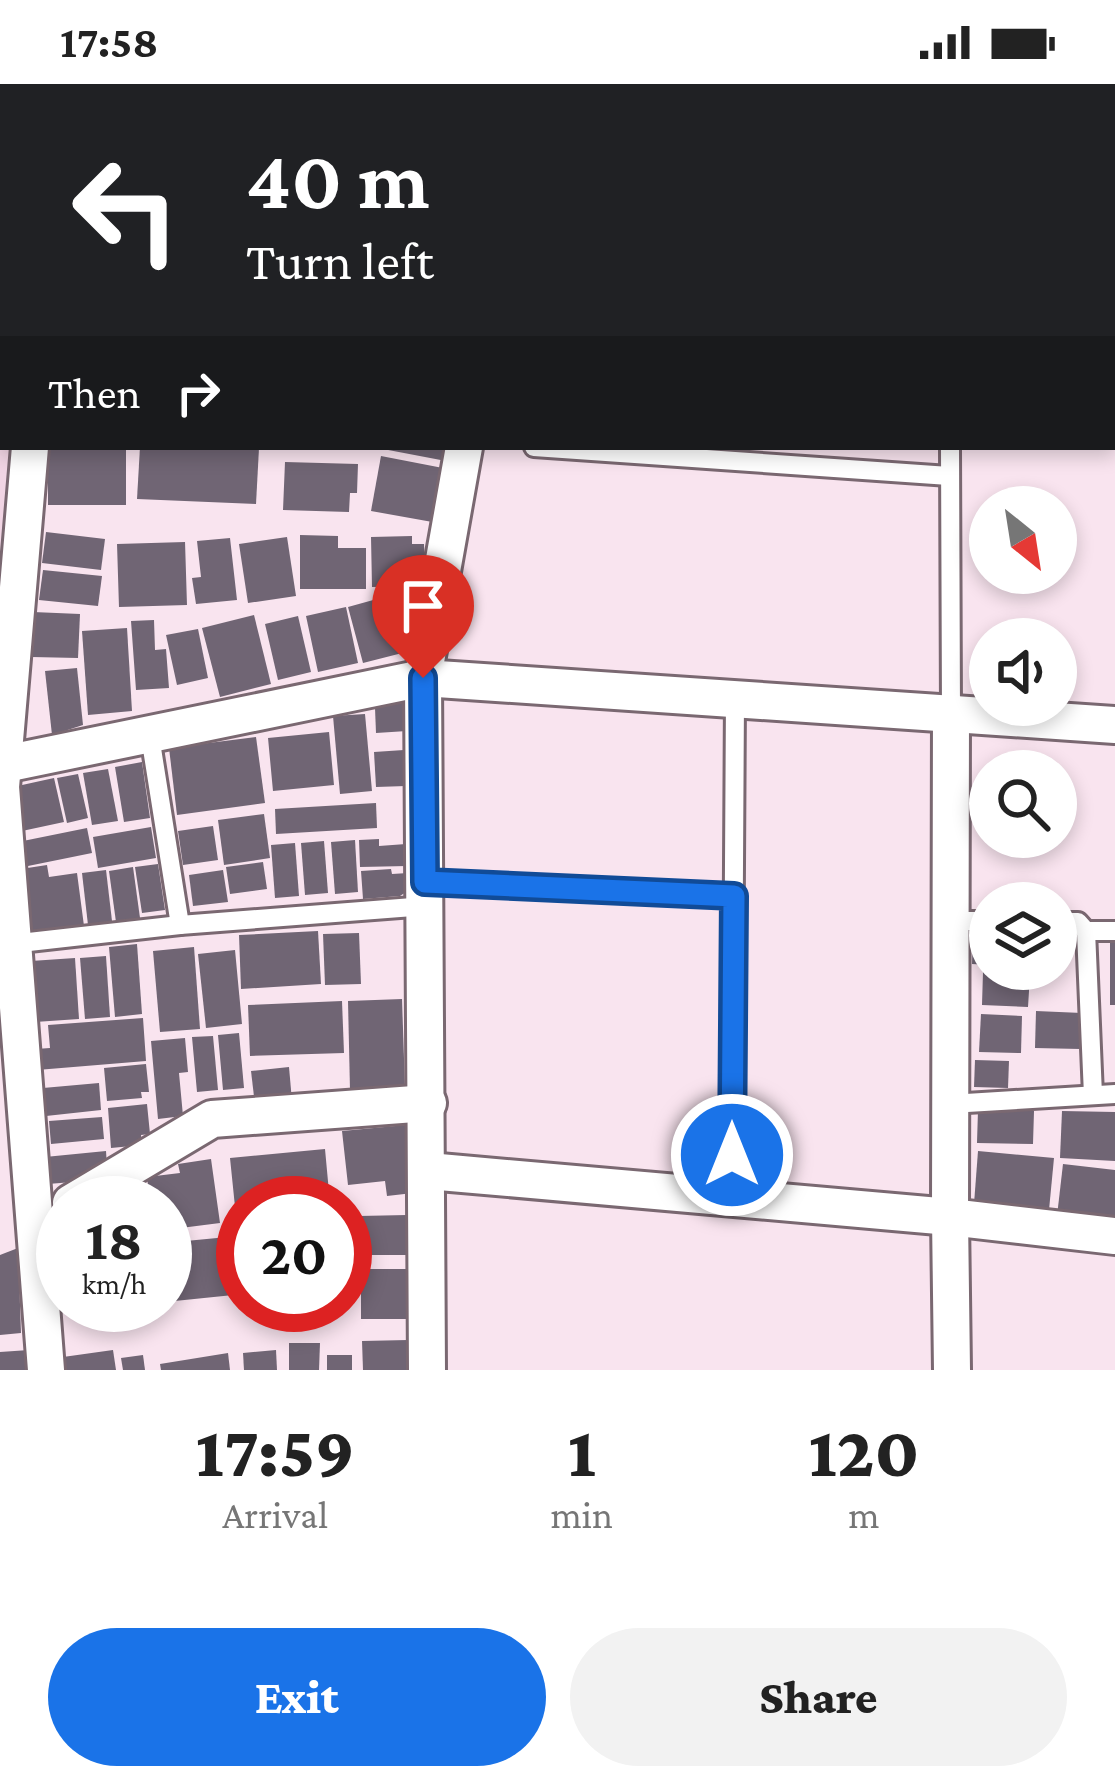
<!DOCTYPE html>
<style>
body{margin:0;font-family:"Crimson Pro",serif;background:#f2f2f2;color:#222;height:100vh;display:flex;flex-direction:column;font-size:45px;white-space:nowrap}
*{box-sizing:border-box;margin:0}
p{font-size:39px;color:#767676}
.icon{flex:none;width:66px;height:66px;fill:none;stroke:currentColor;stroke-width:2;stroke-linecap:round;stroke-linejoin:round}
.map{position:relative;height:1286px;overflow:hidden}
.drawer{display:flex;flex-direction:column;background:#fff;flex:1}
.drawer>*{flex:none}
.top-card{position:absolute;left:0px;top:0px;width:1116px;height:366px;box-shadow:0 6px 18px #0003;background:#202124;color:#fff;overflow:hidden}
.needle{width:78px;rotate:150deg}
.fabs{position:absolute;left:969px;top:402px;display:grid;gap:24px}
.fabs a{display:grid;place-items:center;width:108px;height:108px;border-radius:50%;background:#fff;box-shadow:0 6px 18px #0003;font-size:60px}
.speed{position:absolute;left:36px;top:1092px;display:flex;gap:24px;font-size:60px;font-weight:700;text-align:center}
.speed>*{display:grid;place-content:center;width:156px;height:156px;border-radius:50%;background:#fff;box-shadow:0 6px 18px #0003;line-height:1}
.speed small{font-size:30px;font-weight:400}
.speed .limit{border:18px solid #d22;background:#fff;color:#111}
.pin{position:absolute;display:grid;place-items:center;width:102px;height:102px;color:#fff;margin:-123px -51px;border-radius:50% 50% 50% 0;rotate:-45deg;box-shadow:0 0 12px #0007}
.pin .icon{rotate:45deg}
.me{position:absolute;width:132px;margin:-66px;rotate:0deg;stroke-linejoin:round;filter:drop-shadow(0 0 9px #0008)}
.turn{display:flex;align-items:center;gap:42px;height:252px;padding:0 48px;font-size:54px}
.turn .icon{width:156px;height:156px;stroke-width:2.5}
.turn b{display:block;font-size:84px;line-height:102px}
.then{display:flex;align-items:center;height:114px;padding:0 48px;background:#0003;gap:24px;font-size:45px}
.eta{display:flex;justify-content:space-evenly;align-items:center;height:204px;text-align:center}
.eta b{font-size:72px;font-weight:800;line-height:84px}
.cta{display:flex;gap:24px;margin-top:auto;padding:24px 48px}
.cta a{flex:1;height:138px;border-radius:72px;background:#1a73e8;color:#fff;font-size:48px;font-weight:800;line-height:138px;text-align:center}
.cta a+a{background:#f2f2f2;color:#222}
.status{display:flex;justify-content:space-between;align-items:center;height:84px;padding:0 60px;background:#fff;direction:ltr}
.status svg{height:33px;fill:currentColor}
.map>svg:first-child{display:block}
.built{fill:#f1d5e4}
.building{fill:#706574}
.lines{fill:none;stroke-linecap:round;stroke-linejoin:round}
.lane-casing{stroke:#7a6871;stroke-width:24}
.street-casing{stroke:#7a6871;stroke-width:42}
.lane{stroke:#fff;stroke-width:18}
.street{stroke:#fff;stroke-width:36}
.route-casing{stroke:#114b97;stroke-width:30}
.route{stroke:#1a73e8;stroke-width:21}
</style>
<div class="status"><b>17:58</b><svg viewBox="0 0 49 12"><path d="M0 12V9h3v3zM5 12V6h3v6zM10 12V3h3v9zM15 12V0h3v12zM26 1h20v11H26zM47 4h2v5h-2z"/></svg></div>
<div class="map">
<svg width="1115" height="1286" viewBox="0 0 1115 1286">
<rect width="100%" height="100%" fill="#f9e4ef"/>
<polygon class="built" points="0,0 46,0 46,3 3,3 3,363 14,363 0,507"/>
<g class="building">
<rect x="48" y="363" width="78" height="58"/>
<polygon points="140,363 259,364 256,420 137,415"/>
<polygon points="384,363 449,363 446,377 383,365"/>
<polygon points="381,372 448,385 438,439 371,427"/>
<polygon points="285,378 358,380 357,409 350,409 349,428 283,426"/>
<polygon points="46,448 105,455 101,486 42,479"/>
<polygon points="300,451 338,452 338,464 366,464 366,505 300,505"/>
<polygon points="412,452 412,460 424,460 425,502 372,503 371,453"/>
<polygon points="287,453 296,512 248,519 239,460"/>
<polygon points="230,454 237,516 196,520 192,494 201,493 197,457"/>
<polygon points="185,458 187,521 119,523 117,460"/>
<polygon points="43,486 102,492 98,522 39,516"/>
<polygon points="413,505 417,521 409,523 416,544 409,546 414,566 363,579 348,523"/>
<polygon points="346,523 358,579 318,588 306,532"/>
<polygon points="33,528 80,530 78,574 32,573"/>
<polygon points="254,531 271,600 220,613 202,544"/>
<polygon points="298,532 311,588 278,596 265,540"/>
<polygon points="154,536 155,566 166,565 169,604 136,606 131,537"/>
<polygon points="127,544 132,627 88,631 82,547"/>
<polygon points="198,545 208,594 177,601 166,551"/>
<polygon points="77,584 83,641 52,651 45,587"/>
<polygon points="405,615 407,647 376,649 375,624"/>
<polygon points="365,630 372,707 340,710 333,632"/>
<polygon points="329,648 334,701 273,707 268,654"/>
<polygon points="256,653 265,719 177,731 169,664"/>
<polygon points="404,666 406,702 376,703 374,668"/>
<polygon points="142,678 150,734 124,738 115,683"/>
<polygon points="108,685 118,737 92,741 83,689"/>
<polygon points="78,690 88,734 67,739 57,694"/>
<polygon points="54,694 64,738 22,747 13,703"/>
<polygon points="376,719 377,744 276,750 275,725"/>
<polygon points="264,730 270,774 224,781 218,736"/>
<polygon points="213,742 218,776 183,781 178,747"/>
<polygon points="151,743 156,774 98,784 93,753"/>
<polygon points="87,744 92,769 23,783 18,758"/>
<polygon points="379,755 379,762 406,760 407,782 360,783 359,756"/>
<polygon points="355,756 358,808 335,810 331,758"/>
<polygon points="324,757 328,809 305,811 301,759"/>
<polygon points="295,759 299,812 275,814 271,761"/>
<polygon points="263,778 267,805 230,810 226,783"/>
<polygon points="158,780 165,826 142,829 135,783"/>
<polygon points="47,781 49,793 77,789 84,842 31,849 21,785"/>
<polygon points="133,783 140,834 116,838 109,787"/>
<polygon points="391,785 392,790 408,789 409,806 400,812 363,815 361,787"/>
<polygon points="106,786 112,837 88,841 82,789"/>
<polygon points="223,786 228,818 193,822 189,791"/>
<polygon points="318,847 321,900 241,905 239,851"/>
<polygon points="973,848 990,848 990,881 972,880"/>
<polygon points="359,849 361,900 325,901 323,850"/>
<rect x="1110" y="855" width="5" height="66"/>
<polygon points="137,860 142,930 115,933 109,863"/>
<polygon points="194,863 200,945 160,948 153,867"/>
<polygon points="235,866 242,940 206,944 198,870"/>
<polygon points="106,872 110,933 85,935 80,874"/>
<polygon points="75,874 79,935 35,938 31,877"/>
<polygon points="983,888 1030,890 1028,923 982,921"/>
<polygon points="402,915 405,1004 350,1006 348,917"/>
<polygon points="342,917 344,969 250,972 248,921"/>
<polygon points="1036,927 1082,929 1080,965 1035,964"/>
<polygon points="981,930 1022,932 1021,969 979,968"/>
<polygon points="143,934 146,977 37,986 36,965 50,964 48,941"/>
<polygon points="239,949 244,1004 223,1006 218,951"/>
<polygon points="213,952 218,1006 197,1008 192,953"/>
<polygon points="185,954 188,988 179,989 183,1032 158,1035 151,957"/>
<polygon points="975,976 1009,977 1008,1004 974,1003"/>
<polygon points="146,980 149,1008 141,1008 142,1014 107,1017 104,984"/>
<polygon points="289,983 292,1017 255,1021 251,987"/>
<polygon points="99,999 101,1026 46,1032 43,1004"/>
<polygon points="147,1020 150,1050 141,1051 142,1061 111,1064 108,1024"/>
<polygon points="978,1026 1034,1027 1033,1060 977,1059"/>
<polygon points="1062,1027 1115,1028 1115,1077 1060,1074"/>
<polygon points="102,1033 104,1055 51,1060 49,1037"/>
<polygon points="406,1041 413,1109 387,1112 385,1097 348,1101 342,1047"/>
<polygon points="325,1065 330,1119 243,1119 243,1210 165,1218 165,1159 238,1152 230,1074"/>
<polygon points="106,1067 107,1083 85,1097 48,1100 45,1073"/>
<polygon points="978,1067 1054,1074 1049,1126 974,1120"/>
<polygon points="211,1075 220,1139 165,1146 165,1119 150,1119 147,1093 180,1089 178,1080"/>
<polygon points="1063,1080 1115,1086 1115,1137 1057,1132"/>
<polygon points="407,1131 407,1171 358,1171 359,1132"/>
<polygon points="18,1164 21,1249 0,1251 0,1171"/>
<rect x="361" y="1185" width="47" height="50"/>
<polygon points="71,1221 107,1221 108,1224 72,1228"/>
<polygon points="408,1256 409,1286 363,1286 362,1257"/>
<polygon points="289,1259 320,1259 319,1286 289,1286"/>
<polygon points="29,1266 30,1286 0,1286 0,1268"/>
<polygon points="113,1266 116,1286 65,1286 63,1273"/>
<polygon points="276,1266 277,1286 244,1286 243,1269"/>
<polygon points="228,1269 230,1286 161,1286 160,1280"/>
<polygon points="143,1271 145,1286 123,1286 121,1274"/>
<rect x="327" y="1271" width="25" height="15"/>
</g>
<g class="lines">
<defs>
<g id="lane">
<polyline points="908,0 922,3"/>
<polyline points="980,3 981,0"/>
<polyline points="1113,202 1115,202"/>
<polyline points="534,363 949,392"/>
<polyline points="950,363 951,628"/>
<polyline points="150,652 180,841"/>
<polyline points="425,798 734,812"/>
<polyline points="951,837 990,837"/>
<polyline points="1056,838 1078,838 1086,847"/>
<polyline points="11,860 180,841 426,822"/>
<polyline points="1093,1011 1086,847 1115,847"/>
<polyline points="950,1020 1115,1010"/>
<polyline points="732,1114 735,614"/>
</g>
<g id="street">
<polyline points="63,3 63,0"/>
<polyline points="531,3 532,0"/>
<polyline points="30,363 1,703 46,1286"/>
<polyline points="951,628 950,1133 952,1286"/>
<polyline points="0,681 423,594 1115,641"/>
<polyline points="428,1087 950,1133 1115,1152"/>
<polyline points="71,1119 212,1035 428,1019"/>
<polyline points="427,1286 423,594 464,363"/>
</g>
</defs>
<use href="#lane" class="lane-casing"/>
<use href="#street" class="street-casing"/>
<use href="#lane" class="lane"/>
<use href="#street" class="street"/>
</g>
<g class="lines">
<defs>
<polyline id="route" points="423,594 425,798 734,812 732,1071"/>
</defs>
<use href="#route" class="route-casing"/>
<use href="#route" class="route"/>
</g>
</svg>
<div class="fabs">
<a><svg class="needle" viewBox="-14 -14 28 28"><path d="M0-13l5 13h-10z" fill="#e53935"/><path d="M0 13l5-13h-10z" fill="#767676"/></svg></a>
<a><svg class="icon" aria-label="sound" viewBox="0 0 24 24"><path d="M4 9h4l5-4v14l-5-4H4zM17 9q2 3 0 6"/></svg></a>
<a><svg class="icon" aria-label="search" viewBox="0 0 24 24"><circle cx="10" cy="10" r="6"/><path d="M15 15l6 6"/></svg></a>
<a><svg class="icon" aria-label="layers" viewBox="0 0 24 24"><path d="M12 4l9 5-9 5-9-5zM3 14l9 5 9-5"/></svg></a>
</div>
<div class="speed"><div>18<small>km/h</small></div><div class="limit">20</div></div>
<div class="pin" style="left:423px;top:594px;background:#d93025"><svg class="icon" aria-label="arrive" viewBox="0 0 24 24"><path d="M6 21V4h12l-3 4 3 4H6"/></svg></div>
<svg class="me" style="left:732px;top:1071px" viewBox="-20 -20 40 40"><circle r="17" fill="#1a73e8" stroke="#fff" stroke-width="3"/><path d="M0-11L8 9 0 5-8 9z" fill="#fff"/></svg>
<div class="top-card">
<div class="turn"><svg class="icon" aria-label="left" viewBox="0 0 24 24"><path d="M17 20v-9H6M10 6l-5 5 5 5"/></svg><div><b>40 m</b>Turn left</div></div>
<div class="then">Then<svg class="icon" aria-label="right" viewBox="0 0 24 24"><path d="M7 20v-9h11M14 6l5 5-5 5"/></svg></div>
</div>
</div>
<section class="drawer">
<div class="eta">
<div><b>17:59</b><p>Arrival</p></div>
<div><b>1</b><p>min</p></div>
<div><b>120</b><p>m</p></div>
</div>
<div class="cta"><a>Exit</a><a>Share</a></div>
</section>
